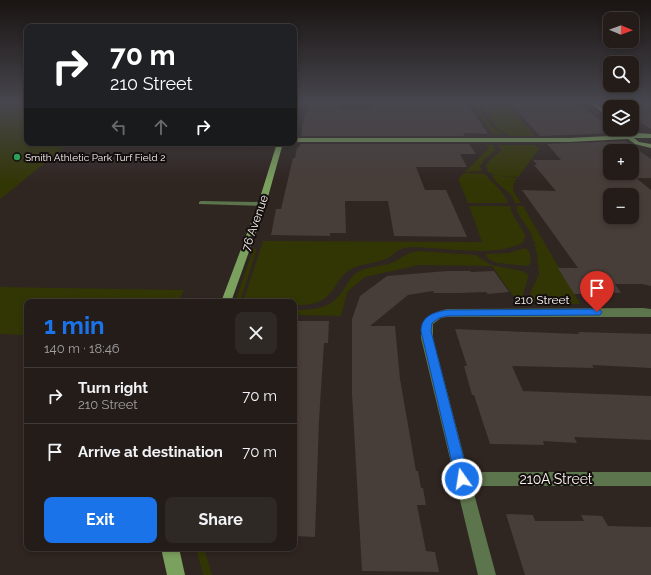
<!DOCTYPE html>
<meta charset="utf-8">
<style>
body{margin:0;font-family:Raleway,sans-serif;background:#2f2926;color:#f1f3f6;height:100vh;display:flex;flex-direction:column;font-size:15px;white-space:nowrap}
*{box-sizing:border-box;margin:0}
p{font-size:13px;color:#a3a1a2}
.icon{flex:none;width:22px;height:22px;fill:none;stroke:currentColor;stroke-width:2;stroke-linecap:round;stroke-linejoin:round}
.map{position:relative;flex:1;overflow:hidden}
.side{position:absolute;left:24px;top:299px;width:273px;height:252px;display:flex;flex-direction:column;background:#231c19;border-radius:8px;box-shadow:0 2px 6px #0003,0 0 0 1px #403a38}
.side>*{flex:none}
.banner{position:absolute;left:24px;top:24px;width:273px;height:122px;border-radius:8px;box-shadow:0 2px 6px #0003,0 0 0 1px #403a38;background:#202124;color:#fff;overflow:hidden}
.needle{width:26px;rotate:91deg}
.tools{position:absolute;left:603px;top:12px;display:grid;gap:8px}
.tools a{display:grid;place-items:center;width:36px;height:36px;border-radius:8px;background:#231c19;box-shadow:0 2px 6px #0003,0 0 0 1px #403a38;font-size:20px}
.pin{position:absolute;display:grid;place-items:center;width:34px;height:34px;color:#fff;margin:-41px -17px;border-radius:50% 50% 50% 0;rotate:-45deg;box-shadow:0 0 4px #0007}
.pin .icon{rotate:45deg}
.me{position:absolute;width:44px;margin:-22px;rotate:347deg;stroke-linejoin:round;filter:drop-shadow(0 0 3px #0008)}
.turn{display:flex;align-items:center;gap:14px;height:84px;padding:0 20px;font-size:18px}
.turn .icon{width:52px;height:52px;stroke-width:2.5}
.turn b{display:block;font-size:28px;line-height:34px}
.lanes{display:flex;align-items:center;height:38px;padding:0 20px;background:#0003;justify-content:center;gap:20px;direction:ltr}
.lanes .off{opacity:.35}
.round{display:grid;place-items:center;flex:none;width:42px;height:42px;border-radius:8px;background:#2f2926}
.headline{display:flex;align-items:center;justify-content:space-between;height:68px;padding:0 20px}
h1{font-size:24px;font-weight:700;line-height:30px;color:#1a73e8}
.button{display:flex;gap:8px;margin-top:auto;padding:8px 20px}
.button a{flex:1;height:46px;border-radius:8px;background:#1a73e8;color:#fff;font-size:16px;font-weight:700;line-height:46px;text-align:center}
.button a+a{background:#2f2926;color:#f1f3f6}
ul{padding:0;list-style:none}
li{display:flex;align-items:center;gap:12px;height:56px;padding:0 20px;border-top:1px solid #403a38}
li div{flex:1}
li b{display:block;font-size:15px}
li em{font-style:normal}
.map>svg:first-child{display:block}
.green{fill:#323604}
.building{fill:#473d39;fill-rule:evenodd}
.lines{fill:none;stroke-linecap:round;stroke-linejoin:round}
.lane{fill:#5d754c;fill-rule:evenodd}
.street{fill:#5d754c;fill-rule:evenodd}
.secondary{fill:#7ba15e;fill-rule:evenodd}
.route{fill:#1a73e8;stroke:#114b97}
.leisure-dot{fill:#2e9e5b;stroke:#140f0e;stroke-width:1.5}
.labels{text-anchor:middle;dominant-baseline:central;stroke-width:4;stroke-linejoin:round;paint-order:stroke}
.far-poi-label{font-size:10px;fill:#f9f2ef;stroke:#140f0e;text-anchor:start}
.street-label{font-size:12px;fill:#f9f2ef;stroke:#140f0e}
.near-street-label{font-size:14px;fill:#f9f2ef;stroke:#140f0e}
</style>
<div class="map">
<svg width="651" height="575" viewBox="0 0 651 575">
<rect width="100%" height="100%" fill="#2f2521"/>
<g class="green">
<polygon points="0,103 27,103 27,143 70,143 0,199"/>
<path d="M472 103H482L479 106C483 116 493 128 503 135H493Z"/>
<polygon points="486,103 507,103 535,136 509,136 497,128 484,109 483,106"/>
<polygon points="486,145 493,145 495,148 493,148 496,150 486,158 483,158 485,159 480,166 482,171 465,172 489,148"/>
<path d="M498 145H535L539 149 518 177C508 176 493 178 486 170H488V168L485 167 491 158 495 157 494 156 501 151V148Z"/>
<path d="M464 173 485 174C493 185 504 190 508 203H468L458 179Z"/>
<path d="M492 175 517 178C509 189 515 193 521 203H515L512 197H514L513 196 511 195 495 181Z"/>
<path d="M469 206H510C513 219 522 226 526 238H524V242C496 257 459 249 428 248 420 247 409 246 401 249 396 251 391 257 386 259 374 264 359 263 348 271 342 275 339 281 335 287 325 303 313 305 296 305H294V302H243L263 241 482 242Z"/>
<path d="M516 206H523L580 304H535L530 293 539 274 537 255 534 244 536 243 533 241C532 228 518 220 516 206Z"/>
<polygon points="526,248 530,253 531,263 528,266 497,263 488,259 486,254 508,253"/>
<polygon points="253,249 257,249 240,302 235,302"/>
<path d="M419 251 476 255 491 265 523 271 528 275C528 285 522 288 524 300H516L492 266 419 265 365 277 347 292 341 316 294 315V310C312 310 330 309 341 293 346 287 349 279 356 273 364 267 378 267 388 264 401 260 403 253 419 251Z"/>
<polygon points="0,287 184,290 178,302 27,302 27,335 0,334"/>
<polygon points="196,548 204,548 212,575 203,575"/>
</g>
<g class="building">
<polygon points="309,103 339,103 339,109 372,109 372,103 467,103 488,134 463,133 465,136 301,136 302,126"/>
<polygon points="510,103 576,103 610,127 610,129 619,133 540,136"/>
<polygon points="609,103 651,103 651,129 632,117 632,107 615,107"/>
<path d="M625 141 651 159V178H636L651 190V286L642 284H615L621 293 596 292 598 294H574L558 268H578L522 190 556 191 534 165H537L533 160H561L547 144ZM610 151H632V173H610ZM610 195H632V217H610Z"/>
<polygon points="300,144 469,144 476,154 460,154 467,167 416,167 425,190 446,190 467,237 394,236 388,201 345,201 346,233 330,233 330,236 271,235 276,209 281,209 293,158 295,158 297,148 300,146"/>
<polygon points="447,271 470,271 471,272 494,271 509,292 488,294 486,292 461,293 434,293 433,291 408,295 370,326 395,326 400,379 416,471 418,471 421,488 423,488 426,505 417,505 426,551 435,552 439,572 362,571 352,394 352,319 360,296 387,276"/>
<polygon points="294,321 329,321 328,343 324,343 319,420 315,537 294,536"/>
<polygon points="455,329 579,334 578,332 651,334 651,368 592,365 594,368 512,366 523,391 651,396 651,440 574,437 577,443 543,441 544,445 490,444 474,395 472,395 464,366 467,366"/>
<polygon points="506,514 533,515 535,521 584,521 581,515 602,516 608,526 651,527 651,575 525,575"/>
</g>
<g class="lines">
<polygon class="lane" points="201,201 262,202 265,204 262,206 199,204 199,202"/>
<path class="street" d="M643 308 651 309V317H447L441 318 433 324V338L468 472H651V486H472L496 575H478L421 338C420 320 430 313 447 309Z"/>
<g class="secondary">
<polygon points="294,103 297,103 294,107"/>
<polygon points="590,103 595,103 610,114 610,118"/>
<polygon points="637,133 651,134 651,138 634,138 639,142 651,144 651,148 635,144 628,139 569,142 294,142 294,138 569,138 629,135"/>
<polygon points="277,143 283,143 266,204 231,302 221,302 258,204"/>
<polygon points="161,548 179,548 185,575 167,575"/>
</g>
</g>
<linearGradient id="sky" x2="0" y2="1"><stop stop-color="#1a1412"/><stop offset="0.56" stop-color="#47464e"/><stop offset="1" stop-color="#47464e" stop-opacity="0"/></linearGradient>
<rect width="651" height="183" fill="url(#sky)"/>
<path class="route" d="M597 309 600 310 602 312 600 315 447 316 439 318 432 323 431 331 469 479 467 484 462 486 457 484 421 331C421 316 434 312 447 310Z"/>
<circle class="leisure-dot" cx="17" cy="157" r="4"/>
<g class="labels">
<g class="far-poi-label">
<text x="25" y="157">Smith Athletic Park Turf Field 2</text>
</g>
<g class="street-label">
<text transform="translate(255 223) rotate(-71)">76 Avenue</text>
<text x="542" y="300">210 Street</text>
</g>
<g class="near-street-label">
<text x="556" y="479">210A Street</text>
</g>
</g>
</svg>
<div class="tools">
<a><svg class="needle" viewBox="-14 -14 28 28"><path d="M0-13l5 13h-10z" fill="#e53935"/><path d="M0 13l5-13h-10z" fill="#a3a1a2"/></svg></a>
<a><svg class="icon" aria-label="search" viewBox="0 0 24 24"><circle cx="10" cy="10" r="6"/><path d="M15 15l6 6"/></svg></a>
<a><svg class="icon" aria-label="layers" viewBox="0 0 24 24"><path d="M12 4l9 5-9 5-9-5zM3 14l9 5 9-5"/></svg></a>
<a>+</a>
<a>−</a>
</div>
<div class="pin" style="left:597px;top:312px;background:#d93025"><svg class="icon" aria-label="arrive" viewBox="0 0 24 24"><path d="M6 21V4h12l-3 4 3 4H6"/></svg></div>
<svg class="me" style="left:462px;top:479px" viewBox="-20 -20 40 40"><circle r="17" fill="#1a73e8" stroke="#fff" stroke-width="3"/><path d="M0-11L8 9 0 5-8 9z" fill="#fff"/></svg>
<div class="banner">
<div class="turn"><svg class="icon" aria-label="right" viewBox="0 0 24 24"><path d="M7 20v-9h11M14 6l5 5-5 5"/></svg><div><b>70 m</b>210 Street</div></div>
<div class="lanes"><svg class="icon off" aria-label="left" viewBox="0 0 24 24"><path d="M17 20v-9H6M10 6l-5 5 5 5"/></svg><svg class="icon off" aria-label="ahead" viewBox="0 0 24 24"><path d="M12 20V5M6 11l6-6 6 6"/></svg><svg class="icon" aria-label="right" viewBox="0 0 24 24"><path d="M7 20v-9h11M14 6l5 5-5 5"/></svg></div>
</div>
<section class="side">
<div class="headline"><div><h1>1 min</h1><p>140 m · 18:46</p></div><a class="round"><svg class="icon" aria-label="close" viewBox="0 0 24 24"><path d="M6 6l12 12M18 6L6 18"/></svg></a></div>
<ul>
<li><svg class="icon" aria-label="right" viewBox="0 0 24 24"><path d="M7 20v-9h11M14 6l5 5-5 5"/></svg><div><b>Turn right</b><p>210 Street</p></div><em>70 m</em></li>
<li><svg class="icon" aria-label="arrive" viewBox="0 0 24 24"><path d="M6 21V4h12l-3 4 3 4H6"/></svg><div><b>Arrive at destination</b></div><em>70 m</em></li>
</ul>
<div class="button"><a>Exit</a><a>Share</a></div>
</section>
</div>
